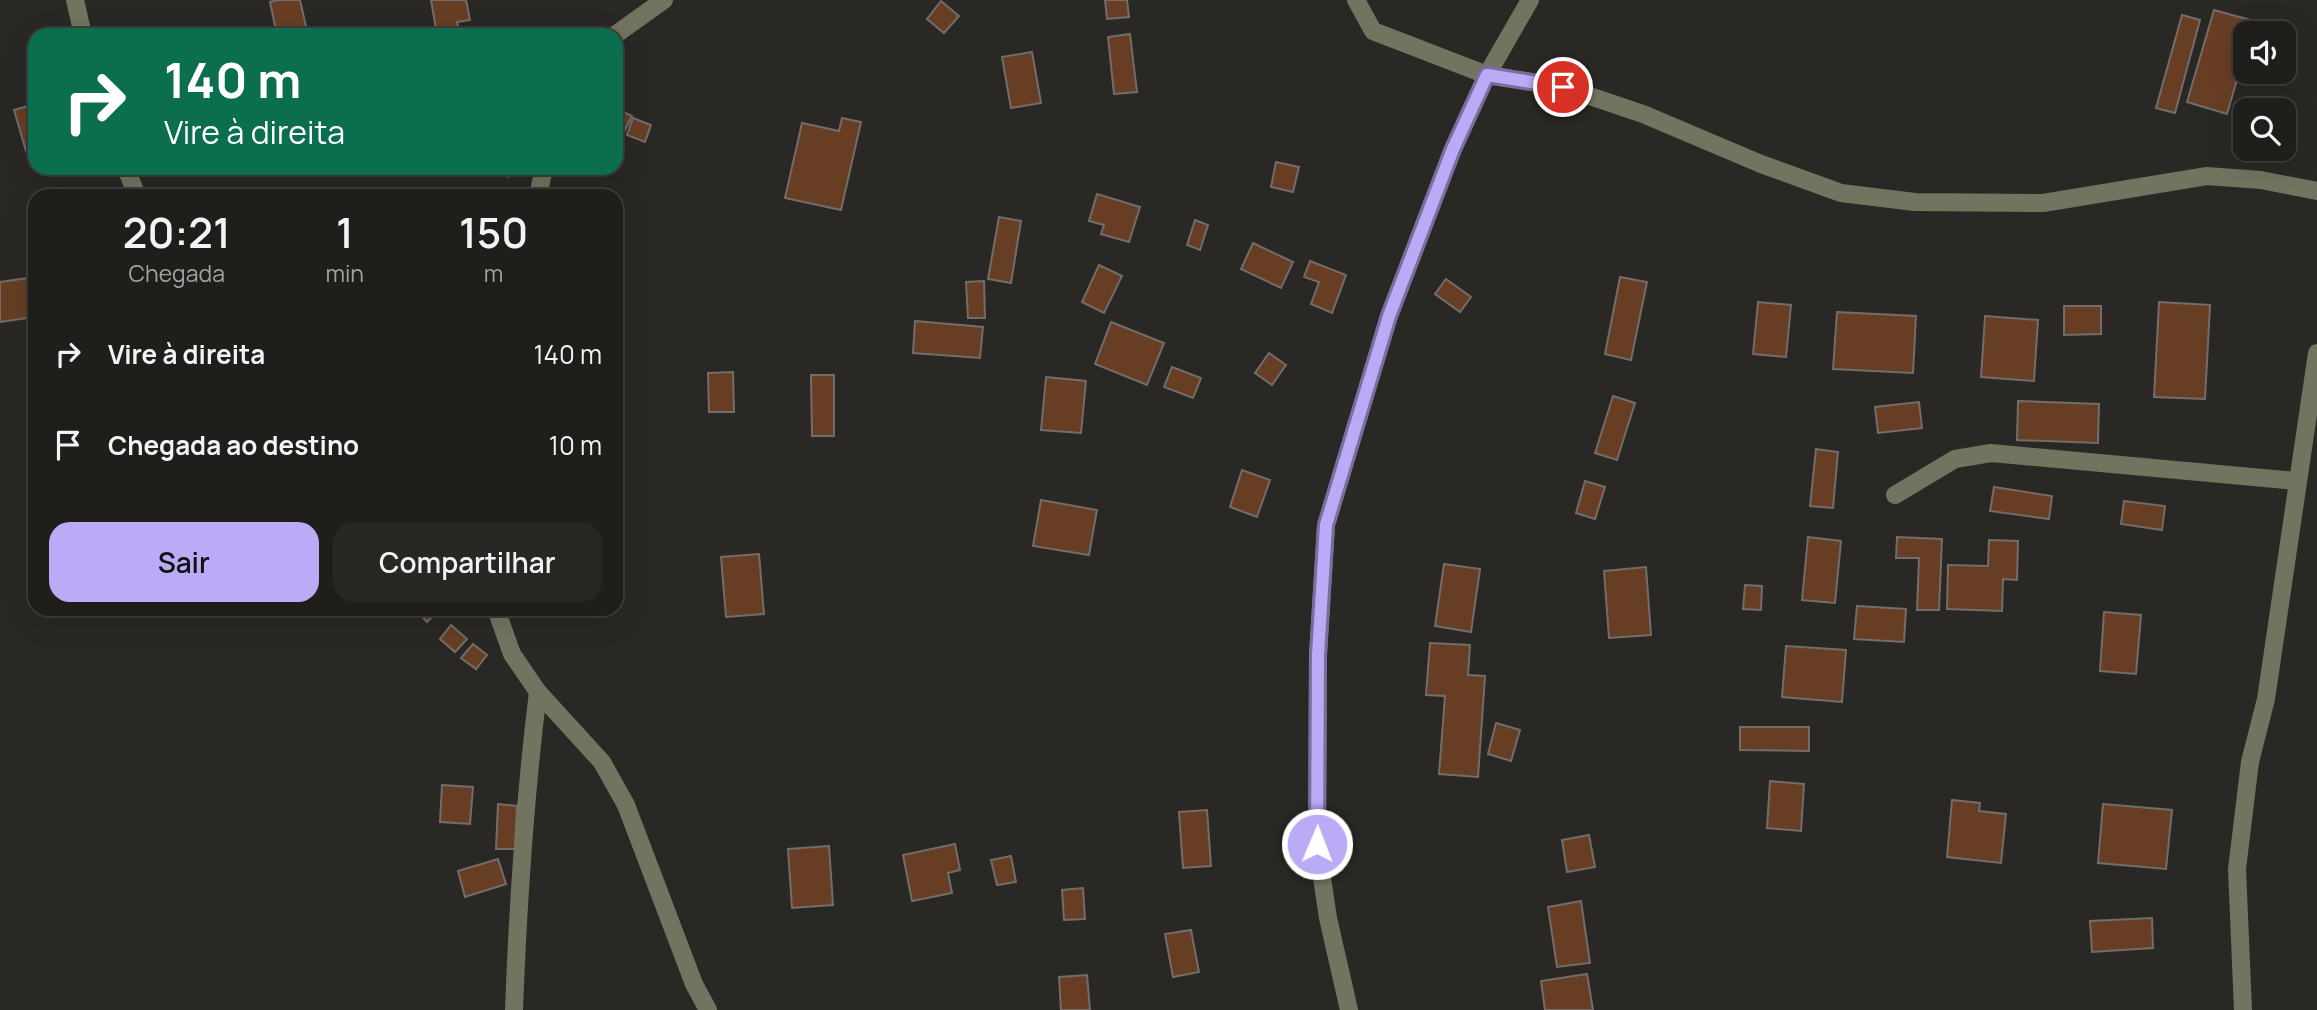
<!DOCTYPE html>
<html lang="pt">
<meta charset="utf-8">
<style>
body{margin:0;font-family:Manrope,sans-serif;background:#282724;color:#f1f3f6;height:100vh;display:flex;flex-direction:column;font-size:26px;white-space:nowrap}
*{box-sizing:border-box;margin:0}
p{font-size:23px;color:#a2a2a3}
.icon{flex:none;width:38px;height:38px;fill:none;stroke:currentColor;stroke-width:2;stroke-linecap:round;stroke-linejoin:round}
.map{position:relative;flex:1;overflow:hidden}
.details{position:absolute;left:28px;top:189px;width:595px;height:427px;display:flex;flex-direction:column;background:#201e1b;border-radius:21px;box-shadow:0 7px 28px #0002,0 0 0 2px #3d3c3a}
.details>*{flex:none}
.top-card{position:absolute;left:28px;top:28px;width:595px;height:147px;border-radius:21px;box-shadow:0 7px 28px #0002,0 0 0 2px #3d3c3a;background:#0b6e4f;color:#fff;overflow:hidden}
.fabs{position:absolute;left:2233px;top:21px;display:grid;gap:14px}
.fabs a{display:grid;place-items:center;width:63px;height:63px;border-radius:14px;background:#201e1b;box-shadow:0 7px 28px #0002,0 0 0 2px #3d3c3a;font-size:35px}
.pin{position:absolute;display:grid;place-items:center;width:60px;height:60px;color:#fff;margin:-30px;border:4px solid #fff;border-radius:50%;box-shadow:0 2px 7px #0007}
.me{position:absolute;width:77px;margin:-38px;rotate:1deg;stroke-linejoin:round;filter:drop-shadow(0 0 5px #0008)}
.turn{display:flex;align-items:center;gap:24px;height:147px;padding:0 21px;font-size:32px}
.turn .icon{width:91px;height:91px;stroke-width:2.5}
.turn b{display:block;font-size:49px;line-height:60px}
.eta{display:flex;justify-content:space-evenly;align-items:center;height:119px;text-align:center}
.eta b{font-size:42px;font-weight:600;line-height:49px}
.primary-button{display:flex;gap:14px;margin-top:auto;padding:14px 21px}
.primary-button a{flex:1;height:80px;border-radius:21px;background:#bbaaf6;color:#111;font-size:28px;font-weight:600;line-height:80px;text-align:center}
.primary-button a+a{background:#282724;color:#f1f3f6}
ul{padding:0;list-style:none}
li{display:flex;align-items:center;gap:21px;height:91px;padding:0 21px}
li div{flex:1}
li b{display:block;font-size:26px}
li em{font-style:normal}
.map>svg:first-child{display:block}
.building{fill:#673e24;stroke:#726d6a;stroke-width:2}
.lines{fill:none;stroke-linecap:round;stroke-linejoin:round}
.minor{stroke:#72745f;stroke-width:18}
.route-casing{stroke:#7a6ea0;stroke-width:18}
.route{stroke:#bbaaf6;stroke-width:12}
</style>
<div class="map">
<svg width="2317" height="1010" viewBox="0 0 2317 1010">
<rect width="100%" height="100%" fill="#2a2824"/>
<g class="building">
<polygon points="277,0 300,0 308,35 277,35 270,2"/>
<polygon points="431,0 466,0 470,20 457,22 460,35 437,35"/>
<polygon points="1105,0 1127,0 1129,17 1107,19"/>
<polygon points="941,1 959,16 944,33 927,19"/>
<polygon points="2214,10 2254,21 2251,33 2245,33 2245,52 2227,114 2187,102"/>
<polygon points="2182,15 2200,20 2175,113 2156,108"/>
<polygon points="1130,34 1137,92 1114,94 1108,37"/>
<polygon points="1032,52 1041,103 1011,108 1002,57"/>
<polygon points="35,104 35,148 26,151 14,110"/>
<polygon points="617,109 632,116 624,132 616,128"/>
<polygon points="633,118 651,125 645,142 627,135"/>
<polygon points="842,118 861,122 841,210 785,198 802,123 839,131"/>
<polygon points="1276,162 1299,167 1293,192 1271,187"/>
<polygon points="484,168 512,168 509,177"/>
<polygon points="1097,194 1140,207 1129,242 1101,234 1104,225 1089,221"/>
<polygon points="999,217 1021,221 1011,283 988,279"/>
<polygon points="1195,220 1208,225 1200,250 1187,245"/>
<polygon points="1253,243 1293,262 1281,288 1241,269"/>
<polygon points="1310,261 1346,275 1332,313 1311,304 1319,282 1304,277"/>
<polygon points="1099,265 1122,276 1104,313 1082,302"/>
<polygon points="35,277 35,317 0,322 0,282"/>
<polygon points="1620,277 1647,282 1631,360 1605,354"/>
<polygon points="1446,279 1471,297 1460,312 1435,294"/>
<polygon points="984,281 985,318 968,318 966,282"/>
<polygon points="1758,302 1791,305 1786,357 1753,354"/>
<polygon points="2159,302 2210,305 2205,399 2154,397"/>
<polygon points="2064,306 2101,306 2101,334 2064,335"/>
<polygon points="1837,312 1916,316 1913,373 1833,369"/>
<polygon points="1985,316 2038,320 2034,381 1981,377"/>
<polygon points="915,321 983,327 980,358 913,353"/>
<polygon points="1111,322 1164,343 1147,385 1095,364"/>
<polygon points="1269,353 1286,365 1272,385 1255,373"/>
<polygon points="1172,367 1201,378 1193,398 1164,387"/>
<polygon points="733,372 734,412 709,412 708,373"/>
<polygon points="811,375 834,375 834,436 812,436"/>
<polygon points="1046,377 1086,381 1081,433 1041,430"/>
<polygon points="1613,396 1635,403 1617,460 1595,453"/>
<polygon points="2018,401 2099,404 2098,443 2017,440"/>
<polygon points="1919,402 1922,428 1878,433 1875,407"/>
<polygon points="1816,449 1838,452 1833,508 1810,506"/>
<polygon points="1242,470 1270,480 1257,517 1230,507"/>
<polygon points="1585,481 1605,487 1595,519 1576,513"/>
<polygon points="1994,487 2052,496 2049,519 1990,511"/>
<polygon points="1041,500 1097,510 1089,555 1033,546"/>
<polygon points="2124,501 2165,506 2162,530 2121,524"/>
<polygon points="1808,537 1841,541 1835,603 1802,600"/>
<polygon points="1897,537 1942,539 1939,610 1917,610 1919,558 1896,558"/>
<polygon points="1989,540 2018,541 2017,580 2003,579 2002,611 1947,609 1948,565 1988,566"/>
<polygon points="759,554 764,614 726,617 721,557"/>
<polygon points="1444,564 1480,569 1471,632 1435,626"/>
<polygon points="1646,567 1651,635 1609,638 1604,571"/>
<polygon points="1745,585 1762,586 1761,610 1743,609"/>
<polygon points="1857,606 1906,609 1904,642 1854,639"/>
<polygon points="415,609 438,609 439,610 427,622"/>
<polygon points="2104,612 2141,615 2136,674 2100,671"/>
<polygon points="451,625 467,639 455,652 440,639"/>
<polygon points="1430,643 1470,645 1468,675 1485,676 1478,777 1439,774 1445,696 1426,695"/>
<polygon points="473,644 487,655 476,669 461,658"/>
<polygon points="1786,646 1846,650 1842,702 1782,697"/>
<polygon points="1496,723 1520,730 1511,761 1488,754"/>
<polygon points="1740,727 1809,727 1809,751 1740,750"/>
<polygon points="1770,781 1804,784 1801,831 1767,828"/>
<polygon points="442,785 473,787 470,824 440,822"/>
<polygon points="1952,800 1980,803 1979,811 2006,814 2001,863 1947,857"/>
<polygon points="498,804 517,806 515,849 496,849"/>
<polygon points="2103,804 2172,810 2166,869 2098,863"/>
<polygon points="1207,810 1211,866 1183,868 1179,812"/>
<polygon points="1589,835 1595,867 1567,872 1562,840"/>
<polygon points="955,844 960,870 948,873 952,893 912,901 903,855"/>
<polygon points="829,846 833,905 792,908 788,849"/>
<polygon points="1011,856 1016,882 997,885 991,860"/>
<polygon points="498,859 506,884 465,897 458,871"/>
<polygon points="1083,888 1085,919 1064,920 1062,890"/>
<polygon points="1581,901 1590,963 1557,967 1548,907"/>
<polygon points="2152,918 2153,948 2092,952 2090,921"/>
<polygon points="1191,930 1199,972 1173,977 1165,934"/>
<polygon points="1587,974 1593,1010 1545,1010 1541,981"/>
<polygon points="1087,975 1090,1010 1061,1010 1059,977"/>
</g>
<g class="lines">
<g class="minor">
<polyline points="75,0 83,35"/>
<polyline points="1356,0 1373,31 1487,75 1563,87 1643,114 1761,164 1841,193 1915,202 2043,203 2207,176 2261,180 2317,191"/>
<polyline points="615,35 664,0"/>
<polyline points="126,168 137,196"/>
<polyline points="538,196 544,168"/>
<polyline points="1895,495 1955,459 1991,453 2296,481"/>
<polyline points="496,609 512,654 538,692 602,762 626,805 694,984 708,1010"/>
<path d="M514 1010C518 903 525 797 538 692"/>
<polyline points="1349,1010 1328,918 1317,844 1318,655 1326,525 1389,316 1453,149 1487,75 1530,0"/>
<polyline points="2243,1010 2237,869 2250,762 2266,699 2317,353"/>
</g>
</g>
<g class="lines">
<defs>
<polyline id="route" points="1317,844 1318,655 1326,525 1389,316 1453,149 1487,75 1563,87"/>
</defs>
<use href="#route" class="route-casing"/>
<use href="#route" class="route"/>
</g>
</svg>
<div class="fabs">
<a><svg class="icon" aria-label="sound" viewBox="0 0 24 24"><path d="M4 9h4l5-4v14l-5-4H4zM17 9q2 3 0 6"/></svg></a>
<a><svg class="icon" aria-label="search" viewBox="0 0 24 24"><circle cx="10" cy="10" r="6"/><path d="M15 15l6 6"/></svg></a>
</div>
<div class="pin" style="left:1563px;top:87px;background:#d93025"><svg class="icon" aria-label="arrive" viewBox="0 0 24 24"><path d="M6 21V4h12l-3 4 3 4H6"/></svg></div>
<svg class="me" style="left:1317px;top:844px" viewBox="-20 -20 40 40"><circle r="17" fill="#bbaaf6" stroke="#fff" stroke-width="3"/><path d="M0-11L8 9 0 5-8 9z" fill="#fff"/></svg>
<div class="top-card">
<div class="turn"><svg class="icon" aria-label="right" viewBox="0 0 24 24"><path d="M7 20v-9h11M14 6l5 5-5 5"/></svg><div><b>140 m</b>Vire à direita</div></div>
</div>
<section class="details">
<div class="eta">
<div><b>20:21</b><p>Chegada</p></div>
<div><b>1</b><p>min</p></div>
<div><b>150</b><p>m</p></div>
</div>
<ul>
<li><svg class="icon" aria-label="right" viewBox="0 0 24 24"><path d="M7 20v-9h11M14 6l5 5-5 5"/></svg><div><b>Vire à direita</b></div><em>140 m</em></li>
<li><svg class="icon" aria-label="arrive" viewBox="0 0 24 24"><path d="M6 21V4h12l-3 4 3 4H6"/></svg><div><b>Chegada ao destino</b></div><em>10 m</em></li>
</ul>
<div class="primary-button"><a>Sair</a><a>Compartilhar</a></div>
</section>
</div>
